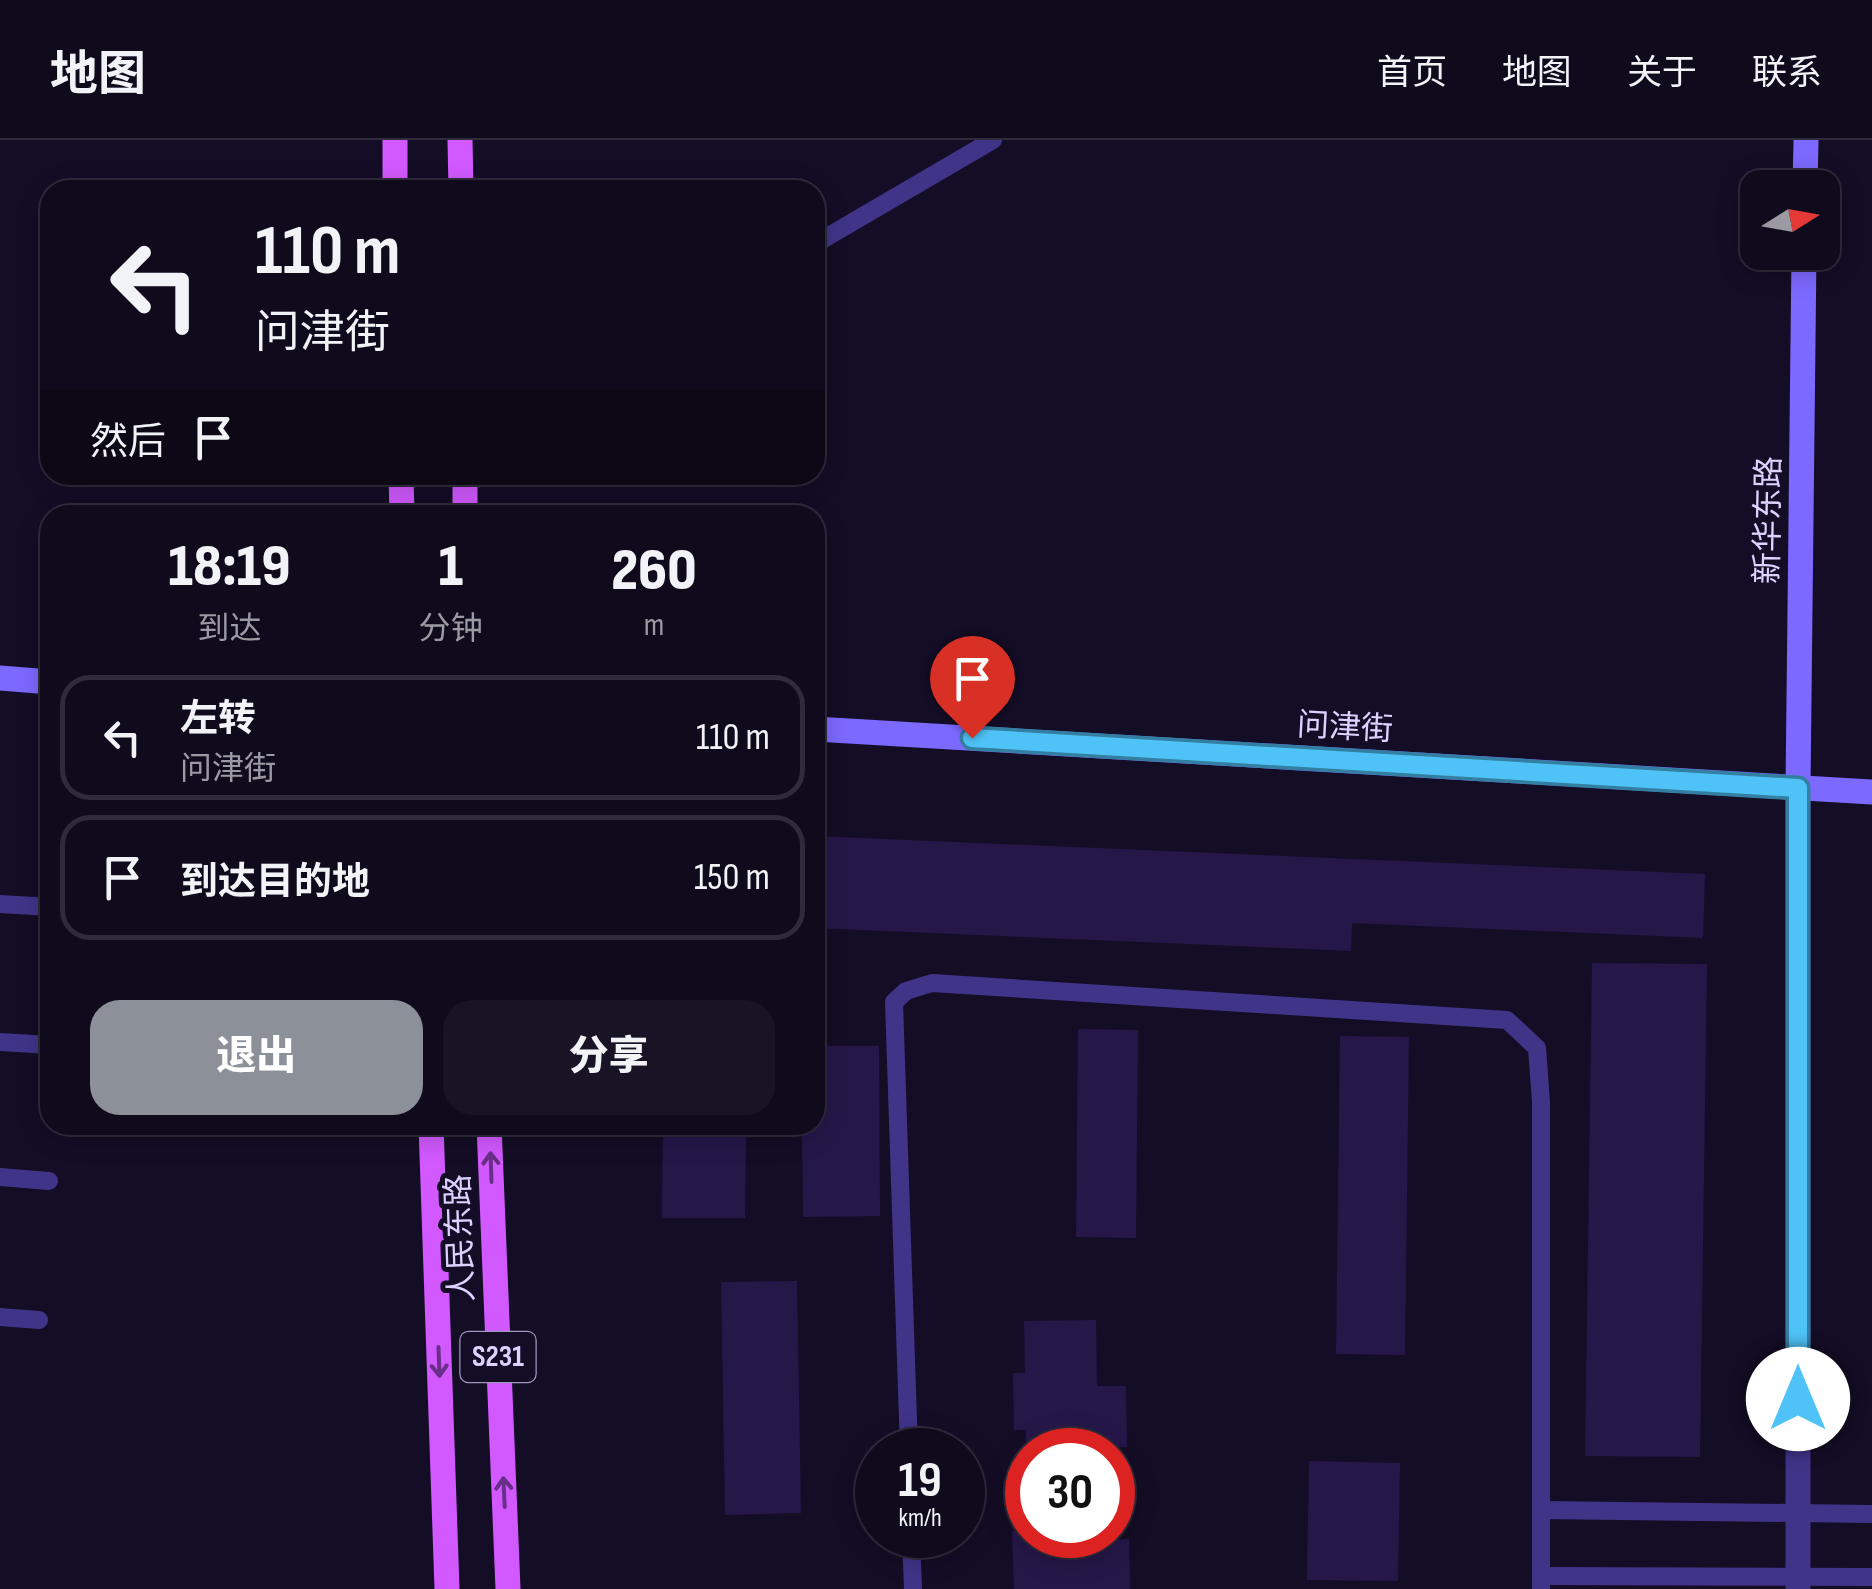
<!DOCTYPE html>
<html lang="zh">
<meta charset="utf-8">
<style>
body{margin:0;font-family:"Sofia Sans Condensed","Noto Sans SC",sans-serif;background:#181325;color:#f1f3f6;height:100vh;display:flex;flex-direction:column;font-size:38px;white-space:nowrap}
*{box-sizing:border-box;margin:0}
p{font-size:32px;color:#9b9aa3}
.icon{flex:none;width:55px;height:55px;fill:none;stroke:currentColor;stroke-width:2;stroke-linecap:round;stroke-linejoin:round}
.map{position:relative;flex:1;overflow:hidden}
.details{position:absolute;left:40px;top:365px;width:785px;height:630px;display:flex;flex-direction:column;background:#0f0a1c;border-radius:30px;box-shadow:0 5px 25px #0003,0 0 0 2px #2f2b3b}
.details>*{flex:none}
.guide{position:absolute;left:40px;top:40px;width:785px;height:305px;border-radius:30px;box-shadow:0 5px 25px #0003,0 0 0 2px #2f2b3b;background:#0f0a1c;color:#f1f3f6;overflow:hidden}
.needle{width:65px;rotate:79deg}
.controls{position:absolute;left:1740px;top:30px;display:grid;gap:20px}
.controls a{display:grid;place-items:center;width:100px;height:100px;border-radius:20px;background:#0f0a1c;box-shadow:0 5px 25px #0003,0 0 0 2px #2f2b3b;font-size:50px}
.speed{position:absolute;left:855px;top:1288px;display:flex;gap:20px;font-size:50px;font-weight:700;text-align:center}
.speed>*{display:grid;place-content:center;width:130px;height:130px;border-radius:50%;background:#0f0a1c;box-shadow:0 5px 25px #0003,0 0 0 2px #2f2b3b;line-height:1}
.speed small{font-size:25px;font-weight:400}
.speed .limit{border:15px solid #d22;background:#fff;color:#111}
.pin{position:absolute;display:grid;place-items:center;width:85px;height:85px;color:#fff;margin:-102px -42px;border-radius:50% 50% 50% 0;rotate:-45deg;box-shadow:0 0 10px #0007}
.pin .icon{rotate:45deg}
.me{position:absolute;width:110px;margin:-55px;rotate:0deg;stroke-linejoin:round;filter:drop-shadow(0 0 8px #0008)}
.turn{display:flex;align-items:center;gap:35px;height:210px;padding:0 50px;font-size:45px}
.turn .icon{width:130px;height:130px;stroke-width:2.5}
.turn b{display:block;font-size:70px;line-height:85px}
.then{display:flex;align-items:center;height:95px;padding:0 50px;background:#0003;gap:20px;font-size:38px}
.eta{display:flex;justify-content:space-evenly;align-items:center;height:170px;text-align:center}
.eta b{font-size:60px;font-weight:800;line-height:70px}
.primary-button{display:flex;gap:20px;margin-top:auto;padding:20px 50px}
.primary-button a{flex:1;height:115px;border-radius:30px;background:#8c9099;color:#fff;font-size:40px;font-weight:800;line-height:115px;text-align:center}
.primary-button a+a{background:#181325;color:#f1f3f6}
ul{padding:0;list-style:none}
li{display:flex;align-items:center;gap:30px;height:125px;margin:0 20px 15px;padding:0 30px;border:5px solid #2f2b3b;border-radius:30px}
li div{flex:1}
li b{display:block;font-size:38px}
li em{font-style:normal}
header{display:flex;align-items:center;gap:60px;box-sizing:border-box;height:140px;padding:0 50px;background:#0f0a1c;border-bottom:2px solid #2f2b3b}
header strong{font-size:48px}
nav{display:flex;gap:55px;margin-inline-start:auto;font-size:35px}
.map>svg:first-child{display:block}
.building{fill:#261749}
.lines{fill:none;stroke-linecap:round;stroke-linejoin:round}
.lane{stroke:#403489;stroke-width:18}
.street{stroke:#403489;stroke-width:25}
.secondary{stroke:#7c69ff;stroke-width:25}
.primary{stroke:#d259ff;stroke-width:25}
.oneway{stroke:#692f88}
.route-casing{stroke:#337fa1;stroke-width:25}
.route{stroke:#4fc3f7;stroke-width:18}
.labels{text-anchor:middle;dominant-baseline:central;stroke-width:10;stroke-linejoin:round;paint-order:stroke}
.shield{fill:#140d26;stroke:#a097be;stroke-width:2.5}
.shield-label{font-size:30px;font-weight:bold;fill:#dcd2ff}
.street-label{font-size:32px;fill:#dcd2ff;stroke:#140d26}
</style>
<header>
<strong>地图</strong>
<nav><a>首页</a><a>地图</a><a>关于</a><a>联系</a></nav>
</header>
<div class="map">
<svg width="1872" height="1449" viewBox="0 0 1872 1449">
<rect width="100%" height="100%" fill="#140d26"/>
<g class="building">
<polygon points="815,696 1705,734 1703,798 1352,783 1351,811 815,788"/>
<polygon points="1592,823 1707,824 1700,1317 1585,1316"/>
<polygon points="1078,889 1138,890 1136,1098 1076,1097"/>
<polygon points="1340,896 1409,897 1405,1215 1336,1214"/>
<polygon points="815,906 879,906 880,1076 803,1077 802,985 815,985"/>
<polygon points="663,985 746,985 745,1078 662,1078"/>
<polygon points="797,1141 801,1373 725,1375 721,1142"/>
<polygon points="1096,1180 1097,1246 1126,1246 1127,1307 1026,1310 1026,1290 1014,1290 1013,1233 1025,1233 1024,1181"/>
<polygon points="1309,1321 1400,1323 1398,1441 1307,1440"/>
<polygon points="1012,1391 1028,1391 1028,1395 1100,1395 1100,1400 1129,1399 1130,1449 1014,1449"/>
</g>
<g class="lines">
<g class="lane">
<polyline points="815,104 993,0"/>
<polyline points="0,764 50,767"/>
<polyline points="0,902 50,905"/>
<polyline points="0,1037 49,1041"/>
<polyline points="0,1177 39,1180"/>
<polyline points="909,1310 894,862 906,851 932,843 1507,880 1537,908 1541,962 1541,1449"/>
<polyline points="1541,1370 1872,1374"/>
<polyline points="911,1395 913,1449"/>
<polyline points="1541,1436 1872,1437"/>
</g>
<polyline class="street" points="1798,648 1798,1449"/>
<g class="secondary">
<polyline points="1805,48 1806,0"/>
<polyline points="0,538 50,542"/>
<polyline points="815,589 1872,652"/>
<polyline points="1798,648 1804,112"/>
</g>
<g class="primary">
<polyline points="395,0 395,50"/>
<polyline points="460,0 461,50"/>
<polyline points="401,335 402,375"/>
<polyline points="465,335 465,375"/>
<polyline points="431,985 447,1449"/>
<polyline points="489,985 508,1449"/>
</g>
</g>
<defs><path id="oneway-shaft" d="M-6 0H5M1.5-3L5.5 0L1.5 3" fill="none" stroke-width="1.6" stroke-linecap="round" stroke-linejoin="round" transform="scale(2.5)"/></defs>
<g class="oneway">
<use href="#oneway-shaft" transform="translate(491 1027) rotate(-92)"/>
<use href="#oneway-shaft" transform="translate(439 1222) rotate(88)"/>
<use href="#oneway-shaft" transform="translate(504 1352) rotate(-93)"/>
</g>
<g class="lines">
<defs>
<polyline id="route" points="972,598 1798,648 1798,1259"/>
</defs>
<use href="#route" class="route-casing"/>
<use href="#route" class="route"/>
</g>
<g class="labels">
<rect class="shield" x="460.5" y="1192" width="75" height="50" rx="8"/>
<g class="shield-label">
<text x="498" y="1217">S231</text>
</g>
<g class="street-label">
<text transform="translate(1769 380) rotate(-89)">新华东路</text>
<text transform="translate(1345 588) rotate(3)">问津街</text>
<text transform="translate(461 1098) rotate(-92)">人民东路</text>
</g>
</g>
</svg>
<div class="controls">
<a><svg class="needle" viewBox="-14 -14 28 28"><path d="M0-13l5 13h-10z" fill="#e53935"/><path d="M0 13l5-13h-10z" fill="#9b9aa3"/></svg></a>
</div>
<div class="speed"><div>19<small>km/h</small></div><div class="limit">30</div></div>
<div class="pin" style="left:972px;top:598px;background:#d93025"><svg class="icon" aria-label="arrive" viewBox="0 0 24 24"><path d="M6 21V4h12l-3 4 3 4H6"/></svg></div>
<svg class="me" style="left:1798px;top:1259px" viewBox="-20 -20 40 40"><circle r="19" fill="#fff"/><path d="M0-13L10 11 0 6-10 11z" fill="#4fc3f7"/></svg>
<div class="guide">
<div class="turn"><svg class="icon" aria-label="left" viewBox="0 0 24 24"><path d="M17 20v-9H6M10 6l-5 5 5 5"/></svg><div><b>110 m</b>问津街</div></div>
<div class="then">然后<svg class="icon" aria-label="arrive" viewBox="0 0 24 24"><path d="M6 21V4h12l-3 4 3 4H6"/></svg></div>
</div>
<section class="details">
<div class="eta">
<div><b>18:19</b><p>到达</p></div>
<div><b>1</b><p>分钟</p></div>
<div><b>260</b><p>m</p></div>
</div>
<ul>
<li><svg class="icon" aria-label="left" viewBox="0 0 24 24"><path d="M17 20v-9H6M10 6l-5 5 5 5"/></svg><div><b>左转</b><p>问津街</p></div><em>110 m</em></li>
<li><svg class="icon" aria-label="arrive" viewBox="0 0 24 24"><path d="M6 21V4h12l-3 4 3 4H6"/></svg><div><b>到达目的地</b></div><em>150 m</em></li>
</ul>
<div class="primary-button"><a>退出</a><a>分享</a></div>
</section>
</div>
